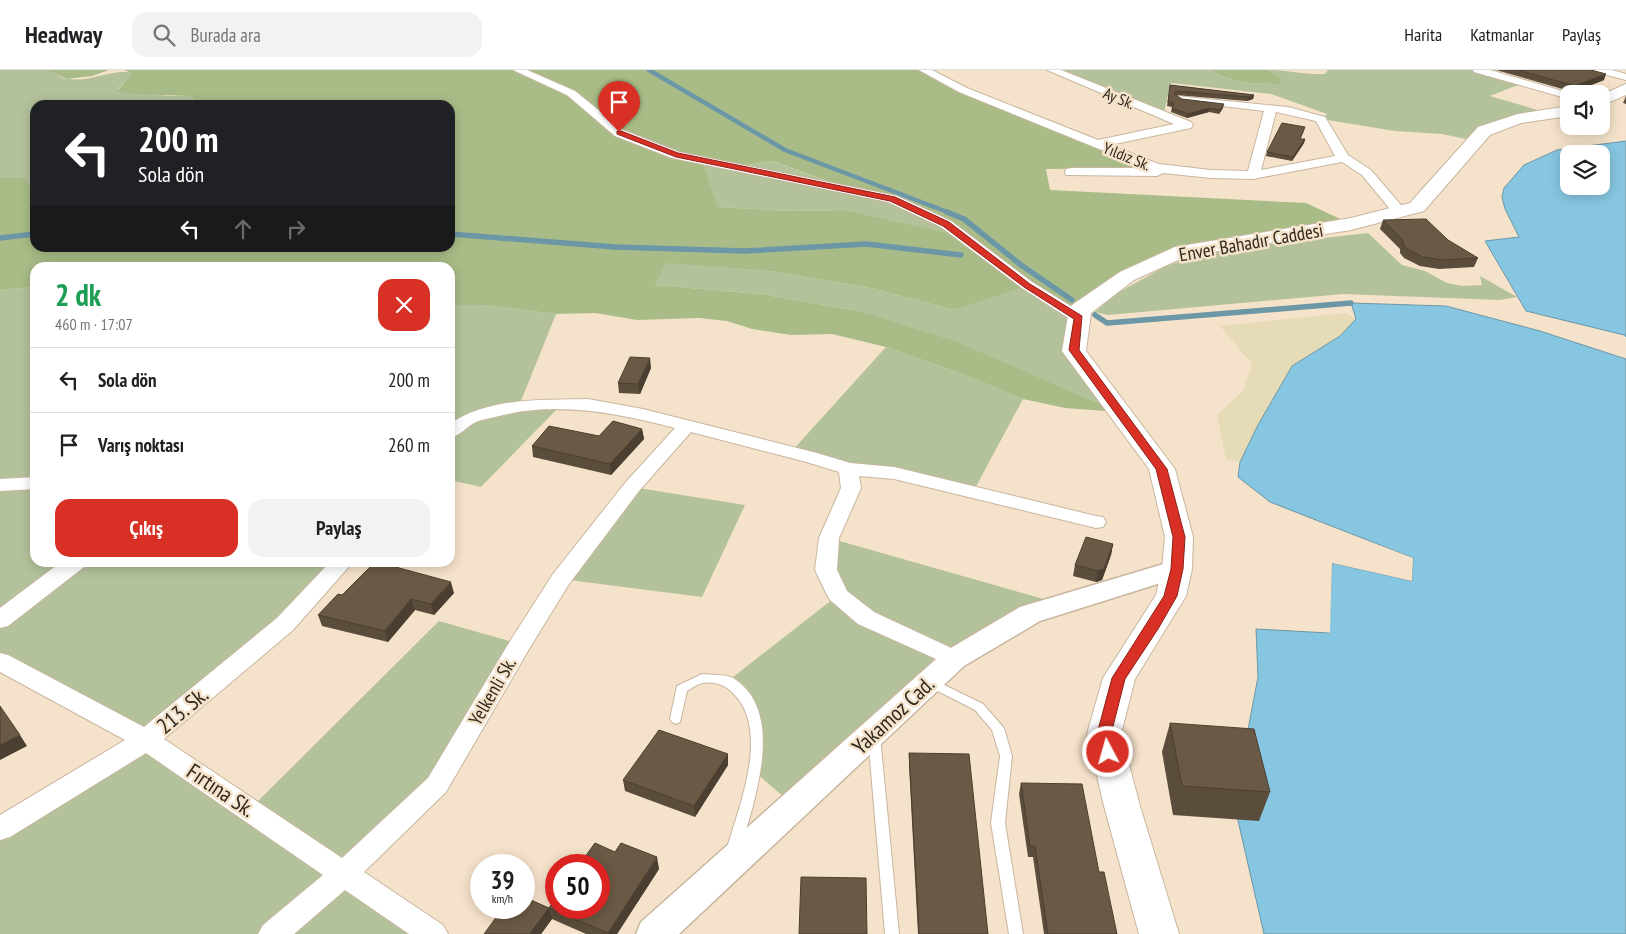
<!DOCTYPE html>
<html lang="tr">
<meta charset="utf-8">
<style>
body{margin:0;font-family:"PT Sans Narrow",sans-serif;background:#f2f2f2;color:#202124;height:100vh;display:flex;flex-direction:column;font-size:19px;white-space:nowrap}
*{box-sizing:border-box;margin:0}
p{font-size:16px;color:#757577}
.icon{flex:none;width:28px;height:28px;fill:none;stroke:currentColor;stroke-width:2;stroke-linecap:round;stroke-linejoin:round}
.map{position:relative;flex:1;overflow:hidden}
.panel{position:absolute;left:30px;top:192px;width:425px;height:305px;display:flex;flex-direction:column;background:#fff;border-radius:15px;box-shadow:0 2px 12px #0003}
.panel>*{flex:none}
.guide{position:absolute;left:30px;top:30px;width:425px;height:152px;border-radius:15px;box-shadow:0 2px 12px #0003;background:#202124;color:#fff;overflow:hidden}
.controls{position:absolute;left:1560px;top:15px;display:grid;gap:10px}
.controls a{display:grid;place-items:center;width:50px;height:50px;border-radius:10px;background:#fff;box-shadow:0 2px 12px #0003;font-size:25px}
.speed{position:absolute;left:470px;top:784px;display:flex;gap:10px;font-size:25px;font-weight:700;text-align:center}
.speed>*{display:grid;place-content:center;width:65px;height:65px;border-radius:50%;background:#fff;box-shadow:0 2px 12px #0003;line-height:1}
.speed small{font-size:12px;font-weight:400}
.speed .limit{border:8px solid #d22;background:#fff;color:#111}
.pin{position:absolute;display:grid;place-items:center;width:42px;height:42px;color:#fff;margin:-51px -21px;border-radius:50% 50% 50% 0;rotate:-45deg;box-shadow:0 0 5px #0007}
.pin .icon{rotate:45deg}
.me{position:absolute;width:55px;margin:-28px;rotate:354deg;stroke-linejoin:round;filter:drop-shadow(0 0 4px #0008)}
.turn{display:flex;align-items:center;gap:18px;height:105px;padding:0 25px;font-size:22px}
.turn .icon{width:65px;height:65px;stroke-width:2.5}
.turn b{display:block;font-size:35px;line-height:42px}
.lanes{display:flex;align-items:center;height:48px;padding:0 25px;background:#0003;justify-content:center;gap:25px;direction:ltr}
.lanes .off{opacity:.35}
.round{display:grid;place-items:center;flex:none;width:52px;height:52px;border-radius:15px;background:#f2f2f2}
.summary{display:flex;align-items:center;justify-content:space-between;height:85px;padding:0 25px}
h1{font-size:30px;font-weight:800;line-height:38px;color:#1e9e55}
.button{display:flex;gap:10px;margin-top:auto;padding:10px 25px}
.button a{flex:1;height:58px;border-radius:15px;background:#d93025;color:#fff;font-size:20px;font-weight:800;line-height:58px;text-align:center}
.button a+a{background:#f2f2f2;color:#202124}
ul{padding:0;list-style:none}
li{display:flex;align-items:center;gap:15px;height:65px;padding:0 25px;border-top:1px solid #e0e0e0}
li div{flex:1}
li b{display:block;font-size:19px}
li em{font-style:normal}
header{display:flex;align-items:center;gap:30px;box-sizing:border-box;height:70px;padding:0 25px;background:#fff;border-bottom:1px solid #e0e0e0}
header strong{font-size:24px}
nav{display:flex;gap:28px;margin-inline-start:auto;font-size:18px}
.search{width:350px;height:45px;background:#f2f2f2;display:flex;align-items:center;gap:12px;box-sizing:border-box;padding:0 18px;border-radius:15px;color:#757577;font-size:19px}
.map>svg:first-child{display:block}
.green{fill:#b4c29c}
.forest{fill:#a9bc87;fill-rule:evenodd}
.sand{fill:#e5dcb7}
.water{fill:#86c6e0;stroke:#6c97a6;fill-rule:evenodd}
.pier{fill:#f5e2ca}
.lines{fill:none;stroke-linecap:round;stroke-linejoin:round}
.stream-far1{stroke:#6c97a6;stroke-width:4.5}
.stream{stroke:#6c97a6;stroke-width:5.5}
.service-casing{stroke:#c8b69f;stroke-width:2}
.minor-casing{stroke:#c8b69f;stroke-width:2}
.tertiary-casing{stroke:#c8b69f;stroke-width:3}
.secondary-casing{stroke:#c8b69f;stroke-width:2}
.service{fill:#fff;fill-rule:evenodd}
.minor{fill:#fff;fill-rule:evenodd}
.tertiary{fill:#fff;fill-rule:evenodd}
.secondary{fill:#fff;fill-rule:evenodd}
.wall{fill:#5b4d3b}
.shaded-wall{fill:#4a3f30}
.building{fill:#6a5a45;stroke:#4a3f30}
.route{fill:#d93025;stroke:#8d1f18}
.labels{text-anchor:middle;dominant-baseline:central;stroke-width:5;stroke-linejoin:round;paint-order:stroke}
.far-street-label{font-size:16px;fill:#2f281f;stroke:#f5e2ca}
.street-label{font-size:19px;fill:#2f281f;stroke:#f5e2ca}
.near-street-label{font-size:22px;fill:#2f281f;stroke:#f5e2ca}
</style>
<header>
<strong>Headway</strong>
<div class="search"><svg class="icon" aria-label="search" viewBox="0 0 24 24"><circle cx="10" cy="10" r="6"/><path d="M15 15l6 6"/></svg>Burada ara</div>
<nav><a>Harita</a><a>Katmanlar</a><a>Paylaş</a></nav>
</header>
<div class="map">
<svg width="1626" height="864" viewBox="0 0 1626 864">
<rect width="100%" height="100%" fill="#f5e2ca"/>
<g class="green">
<path d="M0 0C15 0 32 0 47 0 54 1 61 9 68 9 92 12 107 0 133 2L117 20 167 26H191L199 35H35V121L24 108H0Z"/>
<path d="M1052 0H1211C1231 14 1255 14 1278 14L1280 9 1268 0C1288 0 1306 5 1325 4L1328 0H1478L1523 13 1490 26 1551 44 1518 49 1475 71 1442 64 1395 61 1321 49 1327 44 1271 24 1171 13 1163 46Z"/>
<polygon points="701,90 735,97 771,91 850,119 892,129 963,167 846,140 791,141 718,137"/>
<polygon points="1368,163 1402,195 1425,201 1447,213 1463,216 1482,215 1480,206 1517,227 1500,230 1343,224 1108,245 1095,242 1114,225 1166,196 1216,180"/>
<polygon points="665,192 770,201 875,219 954,240 1027,215 1079,248 1074,281 1119,342 1035,306 860,241 760,224 655,215"/>
<polygon points="35,217 35,492 343,493 147,669 250,739 439,551 520,574 437,715 345,803 433,864 0,864 0,759 146,670 0,591 0,220"/>
<polygon points="450,235 485,235 556,244 519,336 561,335 481,417 450,410"/>
<polygon points="886,277 962,304 1023,329 973,422 791,382"/>
<polygon points="632,417 745,435 702,527 561,509"/>
<polygon points="829,468 1061,534 954,589 794,736 755,702 757,659 728,611 838,525"/>
</g>
<g class="forest">
<polygon points="47,0 109,0 92,6 67,9"/>
<path d="M124 0H924L1157 98 1046 99 1050 120 1306 133 1351 154 1182 181 1127 206 1079 248 1027 216 954 240 875 219 770 201 666 193 655 215 760 224 860 241 957 272 1119 342 1065 338 1023 329 962 304 886 277 832 264 791 265 752 259 727 251 699 248 637 250 595 243 556 244 485 235H450V198H35V217L0 220V108H24L35 121V178H450V35H199L191 26 131 24 117 21 132 3ZM702 91 735 97 772 91 850 119 892 129 961 166 846 140 791 141 718 137Z"/>
<path d="M1211 0H1268L1281 9 1279 14C1255 14 1231 14 1211 0Z"/>
</g>
<polygon class="sand" points="1346,243 1356,249 1340,266 1292,296 1258,355 1240,392 1226,390 1217,345 1243,321 1252,294 1220,256"/>
<g class="water">
<path d="M1626 71V267L1624 265 1526 241 1485 171 1519 167 1505 139 1502 127 1504 118 1524 95 1557 80ZM1569 84H1601V116H1569Z"/>
<polygon points="1351,233 1446,236 1540,261 1626,289 1626,864 1264,864 1234,733 1258,607 1256,559 1329,563 1332,493 1412,511 1413,488 1270,432 1238,407 1240,392 1258,355 1292,296 1340,266 1356,249"/>
</g>
<polygon class="pier" points="1265,432 1413,488 1412,511 1332,493 1330,563 1321,560 1327,560 1330,491 1410,508 1411,489"/>
<g class="lines">
<polyline class="stream-far1" points="649,0 785,80 950,143"/>
<g class="stream">
<polyline points="947,142 964,149 1021,195 1072,230"/>
<polyline points="450,164 615,177 745,181 866,174 961,185"/>
<polyline points="0,168 35,164"/>
<polyline points="1095,245 1107,253 1351,233"/>
</g>
<defs>
<g id="service">
<path d="M702 604C711 605 725 604 733 608 787 642 754 730 741 778L739 782 734 784 729 782 727 778C740 733 771 659 732 622 725 615 713 611 704 613 698 613 691 619 687 621L680 652 676 654 672 652 670 649 677 616Z"/>
<polygon points="930,608 983,634 1004,658 1012,686 1005,753 1023,864 1009,864 991,753 1000,686 992,660 975,640 926,615 924,612 926,609"/>
<polygon points="874,661 878,663 880,666 899,864 885,864 868,666 870,663"/>
</g>
<g id="minor">
<polygon points="513,0 527,0 575,21 623,60 679,82 897,126 951,151 1032,212 1085,245 1087,248 1085,251 1073,251 1022,218 941,157 888,132 672,88 615,66 567,25"/>
<path d="M919 0H932L967 18 1098 70 1174 54 1047 0H1061L1191 52 1193 55 1191 58 1110 75 1159 94 1211 100 1248 101 1264 41 1181 31 1175 28 1177 26 1288 37 1325 47 1348 85 1371 100 1406 141 1399 145 1394 144 1362 105 1342 92 1253 109 1211 108 1163 103 1157 106 1066 105 1065 102 1066 99 1071 98H1146L959 22ZM1276 42 1316 51 1335 86 1261 100Z"/>
<polygon points="1473,0 1490,0 1573,24 1569,24 1569,29 1474,2"/>
<polygon points="1594,0 1612,0 1626,4 1626,10 1595,2"/>
<path d="M588 329 643 339 817 383 850 393 894 397 1096 446 1103 447 1106 452 1103 457 1096 458 894 409 859 406 861 418 839 468 837 500 847 521 874 542 962 583 966 589 962 595 954 597 858 554 830 530 827 525 815 500 819 468 841 418 839 402 803 391 691 362 639 421 569 514 529 579 446 722 364 802 443 855 448 864H409L345 820 294 864H258L263 855 323 805 146 683 10 767 0 770V745L125 670 0 602V583L8 585 144 657 277 548 330 492H353L293 560 164 669 342 788 428 708 512 568 553 504 625 413 675 358C617 343 557 331 499 346 492 348 483 349 476 352 467 356 461 365 450 368V354C489 327 543 330 588 329Z"/>
<polygon points="35,407 35,419 0,421 0,409"/>
<polygon points="61,492 86,492 84,497 8,556 0,558 0,538"/>
</g>
<polygon id="tertiary" points="1177,490 1186,493 1190,499 1186,505 1040,551 964,596 679,864 636,864 641,852 944,582 1020,537"/>
<g id="secondary">
<polygon points="1626,14 1626,25 1601,36 1601,25"/>
<polygon points="1569,36 1569,46 1521,53 1490,65 1424,141 1351,160 1187,186 1134,210 1091,243 1086,281 1175,399 1193,467 1192,499 1186,526 1135,609 1121,664 1140,736 1179,864 1139,864 1104,736 1087,664 1103,608 1156,525 1162,499 1165,467 1149,399 1062,281 1069,240 1072,235 1120,202 1175,177 1351,148 1410,133 1478,57 1518,44"/>
</g>
</defs>
<use href="#service" class="service-casing"/>
<use href="#minor" class="minor-casing"/>
<use href="#tertiary" class="tertiary-casing"/>
<use href="#secondary" class="secondary-casing"/>
<use href="#service" class="service"/>
<use href="#minor" class="minor"/>
<use href="#tertiary" class="tertiary"/>
<use href="#secondary" class="secondary"/>
</g>
<g class="wall">
<polygon points="1496,0 1593,0 1604,10 1573,22"/>
<polygon points="1170,15 1254,25 1253,29 1247,31 1176,25 1175,25 1182,29 1223,38 1219,44 1209,42 1187,48 1171,42 1172,37 1167,36"/>
<polygon points="1626,26 1626,34 1623,33"/>
<polygon points="1304,61 1300,69 1305,69 1304,73 1292,91 1266,86 1267,82"/>
<polygon points="1383,150 1448,170 1478,188 1474,197 1439,199 1420,196 1404,188 1400,183 1400,179 1380,159"/>
<polygon points="651,298 640,324 619,323 618,313"/>
<polygon points="642,359 644,369 611,405 533,387 532,376"/>
<polygon points="1113,474 1111,485 1102,510 1096,512 1073,506 1075,495"/>
<polygon points="454,523 434,545 415,540 388,572 322,556 318,545 342,525"/>
<polygon points="1170,653 1270,722 1259,751 1173,745 1162,682"/>
<polygon points="909,683 988,864 918,864 909,695"/>
<polygon points="728,684 728,695 695,747 625,721 623,710"/>
<polygon points="1021,713 1099,802 1117,864 1044,864 1033,787 1028,787 1019,724"/>
<polygon points="659,799 617,864 586,864 552,849 541,864 484,864 549,838"/>
</g>
<g class="shaded-wall">
<polygon points="1606,4 1604,10 1573,22 1575,16"/>
<polygon points="1254,25 1253,29 1247,31 1248,27"/>
<polygon points="1224,34 1223,38 1219,44 1220,40"/>
<polygon points="1209,38 1209,42 1187,48 1188,44"/>
<polygon points="1305,69 1304,73 1292,91 1293,87"/>
<polygon points="650,288 651,298 640,324 638,314"/>
<polygon points="642,359 644,369 611,405 610,394"/>
<polygon points="1113,474 1111,485 1102,510 1096,512 1098,501"/>
<polygon points="451,512 454,523 434,545 431,534"/>
<polygon points="411,529 415,540 388,572 385,561"/>
<polygon points="20,665 27,676 0,690 0,675"/>
<polygon points="728,684 728,695 695,747 694,736"/>
<polygon points="657,787 659,799 617,864 608,864"/>
<polygon points="549,838 552,849 541,864 530,864"/>
</g>
<g class="building">
<polygon points="1518,0 1591,0 1606,4 1575,16"/>
<polygon points="1170,15 1254,25 1248,27 1176,21 1174,24 1182,29 1224,34 1220,40 1209,38 1188,44 1172,38 1174,33 1168,32"/>
<polygon points="1282,53 1305,57 1300,69 1305,69 1293,87 1267,82"/>
<polygon points="1426,149 1448,170 1478,188 1442,190 1423,187 1407,179 1403,174 1403,170 1383,150"/>
<polygon points="630,287 650,288 638,314 618,313"/>
<polygon points="613,351 642,359 610,394 532,376 549,356 599,366"/>
<polygon points="1086,467 1113,474 1104,499 1098,501 1075,495"/>
<polygon points="375,492 377,492 451,512 431,534 411,529 385,561 318,545 338,524 342,525"/>
<polygon points="0,636 20,665 0,675"/>
<polygon points="1170,653 1254,659 1270,722 1182,716"/>
<polygon points="659,660 728,684 694,736 623,710"/>
<polygon points="909,683 969,684 988,864 919,864"/>
<polygon points="1021,713 1082,714 1099,802 1104,802 1117,864 1048,864 1035,776 1030,776"/>
<polygon points="595,773 615,782 621,773 657,787 608,863 549,838 556,827 556,838 599,838 599,795 579,795"/>
<polygon points="801,807 866,808 867,864 799,864"/>
<polygon points="524,827 549,838 530,864 484,864 503,838 524,838"/>
</g>
<polygon class="route" points="617,61 621,61 678,83 895,127 949,152 1030,214 1082,246 1079,280 1167,399 1185,467 1183,499 1177,526 1158,559 1125,609 1111,664 1116,682 1113,686 1108,688 1103,686 1097,664 1112,608 1164,526 1171,499 1173,467 1156,399 1069,280 1074,249 1024,217 943,156 890,131 676,87 617,64"/>
<g class="labels">
<g class="far-street-label">
<text transform="translate(1119 28) rotate(22)">Ay Sk.</text>
<text transform="translate(1127 86) rotate(22)">Yıldız Sk.</text>
</g>
<g class="street-label">
<text transform="translate(1251 172) rotate(-10)">Enver Bahadır Caddesi</text>
<text transform="translate(492 621) rotate(-60)">Yelkenli Sk.</text>
</g>
<g class="near-street-label">
<text transform="translate(182 640) rotate(-40)">213. Sk.</text>
<text transform="translate(893 645) rotate(-43)">Yakamoz Cad.</text>
<text transform="translate(221 720) rotate(34)">Fırtına Sk.</text>
</g>
</g>
</svg>
<div class="controls">
<a><svg class="icon" aria-label="sound" viewBox="0 0 24 24"><path d="M4 9h4l5-4v14l-5-4H4zM17 9q2 3 0 6"/></svg></a>
<a><svg class="icon" aria-label="layers" viewBox="0 0 24 24"><path d="M12 4l9 5-9 5-9-5zM3 14l9 5 9-5"/></svg></a>
</div>
<div class="speed"><div>39<small>km/h</small></div><div class="limit">50</div></div>
<div class="pin" style="left:619px;top:62px;background:#d93025"><svg class="icon" aria-label="arrive" viewBox="0 0 24 24"><path d="M6 21V4h12l-3 4 3 4H6"/></svg></div>
<svg class="me" style="left:1108px;top:682px" viewBox="-20 -20 40 40"><circle r="17" fill="#d93025" stroke="#fff" stroke-width="3"/><path d="M0-11L8 9 0 5-8 9z" fill="#fff"/></svg>
<div class="guide">
<div class="turn"><svg class="icon" aria-label="left" viewBox="0 0 24 24"><path d="M17 20v-9H6M10 6l-5 5 5 5"/></svg><div><b>200 m</b>Sola dön</div></div>
<div class="lanes"><svg class="icon" aria-label="left" viewBox="0 0 24 24"><path d="M17 20v-9H6M10 6l-5 5 5 5"/></svg><svg class="icon off" aria-label="ahead" viewBox="0 0 24 24"><path d="M12 20V5M6 11l6-6 6 6"/></svg><svg class="icon off" aria-label="right" viewBox="0 0 24 24"><path d="M7 20v-9h11M14 6l5 5-5 5"/></svg></div>
</div>
<section class="panel">
<div class="summary"><div><h1>2 dk</h1><p>460 m · 17:07</p></div><a class="round" style="background:#d93025;color:#fff"><svg class="icon" aria-label="close" viewBox="0 0 24 24"><path d="M6 6l12 12M18 6L6 18"/></svg></a></div>
<ul>
<li><svg class="icon" aria-label="left" viewBox="0 0 24 24"><path d="M17 20v-9H6M10 6l-5 5 5 5"/></svg><div><b>Sola dön</b></div><em>200 m</em></li>
<li><svg class="icon" aria-label="arrive" viewBox="0 0 24 24"><path d="M6 21V4h12l-3 4 3 4H6"/></svg><div><b>Varış noktası</b></div><em>260 m</em></li>
</ul>
<div class="button"><a>Çıkış</a><a>Paylaş</a></div>
</section>
</div>
